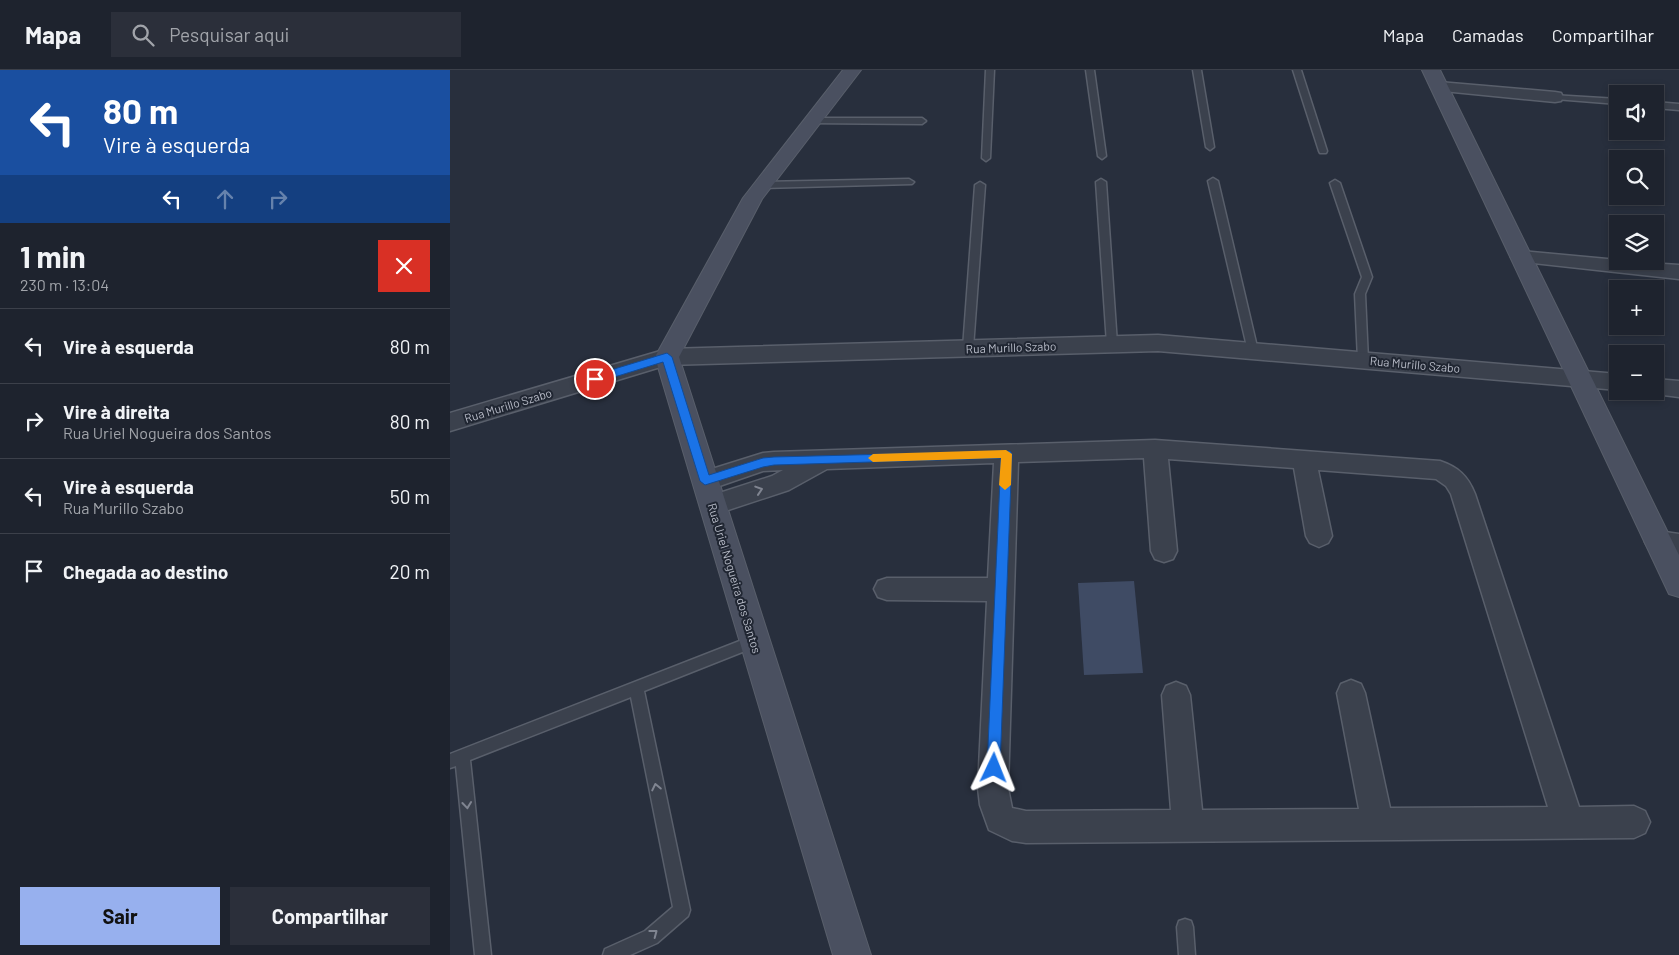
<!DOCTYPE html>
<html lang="pt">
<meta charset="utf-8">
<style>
body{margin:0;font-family:Barlow,sans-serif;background:#2b2f3a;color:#f1f3f6;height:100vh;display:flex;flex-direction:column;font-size:19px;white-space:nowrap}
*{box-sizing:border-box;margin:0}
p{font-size:16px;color:#a1a4aa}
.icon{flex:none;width:28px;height:28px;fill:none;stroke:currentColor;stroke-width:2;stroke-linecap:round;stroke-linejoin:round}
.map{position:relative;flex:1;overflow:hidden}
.drawer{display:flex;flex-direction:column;background:#1e232e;width:450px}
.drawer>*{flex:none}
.banner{background:#1a4fa0;color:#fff;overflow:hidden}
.tools{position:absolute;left:1159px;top:15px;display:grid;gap:10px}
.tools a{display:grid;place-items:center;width:55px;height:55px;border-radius:0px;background:#1e232e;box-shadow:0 2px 8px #0003,0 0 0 1px #3c404a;font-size:25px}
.pin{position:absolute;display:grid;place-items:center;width:42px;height:42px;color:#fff;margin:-21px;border:2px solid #fff;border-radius:50%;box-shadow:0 1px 5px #0007}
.me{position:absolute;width:55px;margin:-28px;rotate:2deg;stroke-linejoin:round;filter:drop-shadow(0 0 4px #0008)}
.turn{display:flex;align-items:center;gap:18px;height:105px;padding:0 20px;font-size:22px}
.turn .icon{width:65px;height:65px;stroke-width:2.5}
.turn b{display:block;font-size:35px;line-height:42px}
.lanes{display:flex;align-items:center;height:48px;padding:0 20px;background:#0003;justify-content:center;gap:25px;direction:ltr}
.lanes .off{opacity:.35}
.round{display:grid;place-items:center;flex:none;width:52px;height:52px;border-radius:0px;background:#2b2f3a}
.head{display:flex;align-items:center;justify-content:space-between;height:85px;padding:0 20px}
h1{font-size:30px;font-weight:700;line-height:38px}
.primary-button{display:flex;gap:10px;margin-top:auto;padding:10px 20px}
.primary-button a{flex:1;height:58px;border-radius:0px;background:#97b0ee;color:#111;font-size:20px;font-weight:700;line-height:58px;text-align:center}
.primary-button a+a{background:#2b2f3a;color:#f1f3f6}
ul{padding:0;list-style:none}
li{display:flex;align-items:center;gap:15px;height:75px;padding:0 20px;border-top:1px solid #3c404a}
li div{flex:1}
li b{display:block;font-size:19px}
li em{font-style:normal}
header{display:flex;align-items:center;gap:30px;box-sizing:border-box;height:70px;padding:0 25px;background:#1e232e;border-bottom:1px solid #3c404a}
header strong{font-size:24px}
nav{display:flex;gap:28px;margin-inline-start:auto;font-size:18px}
.search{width:350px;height:45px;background:#2b2f3a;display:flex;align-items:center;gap:12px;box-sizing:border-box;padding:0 18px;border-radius:0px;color:#a1a4aa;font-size:19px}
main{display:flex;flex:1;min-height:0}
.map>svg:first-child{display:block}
.water{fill:#3f4b64}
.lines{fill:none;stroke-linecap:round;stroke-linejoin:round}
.lane-casing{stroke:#595f6b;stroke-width:3}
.street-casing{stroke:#595f6b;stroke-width:3}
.secondary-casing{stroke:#595f6b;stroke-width:2}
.lane{fill:#3b414d;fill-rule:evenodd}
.street{fill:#3b414d;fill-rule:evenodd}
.secondary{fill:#4a5060;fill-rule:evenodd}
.oneway{stroke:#808591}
.route{fill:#1a73e8;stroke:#114b97}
.slow{fill:#f59e0b}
.labels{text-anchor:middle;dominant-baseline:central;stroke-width:4;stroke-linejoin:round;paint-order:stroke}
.street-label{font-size:12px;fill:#b8bcc8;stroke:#202632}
</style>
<header>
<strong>Mapa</strong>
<div class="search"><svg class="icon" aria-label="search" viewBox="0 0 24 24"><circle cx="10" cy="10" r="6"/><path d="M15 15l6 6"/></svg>Pesquisar aqui</div>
<nav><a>Mapa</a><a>Camadas</a><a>Compartilhar</a></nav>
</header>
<main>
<section class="drawer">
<div class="banner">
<div class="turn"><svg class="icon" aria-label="left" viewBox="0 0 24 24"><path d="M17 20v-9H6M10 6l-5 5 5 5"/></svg><div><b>80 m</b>Vire à esquerda</div></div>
<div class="lanes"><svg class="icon" aria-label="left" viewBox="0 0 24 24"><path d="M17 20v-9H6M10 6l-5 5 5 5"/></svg><svg class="icon off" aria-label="ahead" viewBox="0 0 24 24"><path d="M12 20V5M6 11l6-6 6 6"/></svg><svg class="icon off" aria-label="right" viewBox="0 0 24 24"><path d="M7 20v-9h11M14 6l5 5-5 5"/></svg></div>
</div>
<div class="head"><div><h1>1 min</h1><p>230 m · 13:04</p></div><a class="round" style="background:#d93025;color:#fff"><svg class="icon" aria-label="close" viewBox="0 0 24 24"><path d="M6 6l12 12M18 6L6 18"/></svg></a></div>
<ul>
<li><svg class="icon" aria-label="left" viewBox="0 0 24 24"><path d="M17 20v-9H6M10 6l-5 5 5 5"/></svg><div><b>Vire à esquerda</b></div><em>80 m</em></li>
<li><svg class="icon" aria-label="right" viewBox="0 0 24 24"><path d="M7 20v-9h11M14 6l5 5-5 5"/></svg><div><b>Vire à direita</b><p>Rua Uriel Nogueira dos Santos</p></div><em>80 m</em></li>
<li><svg class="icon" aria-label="left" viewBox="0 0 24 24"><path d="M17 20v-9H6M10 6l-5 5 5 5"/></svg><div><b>Vire à esquerda</b><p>Rua Murillo Szabo</p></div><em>50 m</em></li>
<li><svg class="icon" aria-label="arrive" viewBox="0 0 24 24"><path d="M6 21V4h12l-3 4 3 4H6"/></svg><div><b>Chegada ao destino</b></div><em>20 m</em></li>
</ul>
<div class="primary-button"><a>Sair</a><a>Compartilhar</a></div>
</section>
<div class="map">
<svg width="1229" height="885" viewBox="0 0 1229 885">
<rect width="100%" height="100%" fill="#282f3d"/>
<polygon class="water" points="684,511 693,603 634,605 628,513"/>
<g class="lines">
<defs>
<g id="lane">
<polygon points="536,0 544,0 540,88 536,91 532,88"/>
<polygon points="636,0 644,0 656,86 652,89 648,86"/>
<polygon points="743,0 751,0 764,77 760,80 756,77"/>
<polygon points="843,0 851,0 877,81 876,83 870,83 869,81"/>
<polygon points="1102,25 1168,29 1168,34 1105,29 1101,27"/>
<polygon points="1205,32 1229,34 1229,40 1205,38"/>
<polygon points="361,48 472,48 476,51 472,54 358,53 357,51"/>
<polygon points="763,108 768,111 808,281 803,285 798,281 758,111"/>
<polygon points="459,109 464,112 462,114 312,118 307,115 312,112"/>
<polygon points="651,109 656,112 667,274 662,278 657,274 646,112"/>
<polygon points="885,110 890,113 922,207 915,224 918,290 913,294 908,290 905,224 912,207 880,113"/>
<polygon points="530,112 535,115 523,278 518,282 513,278 525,115"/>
<polygon points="305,565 310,567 312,571 310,575 194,621 240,840 238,846 207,873 180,885 153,885 155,879 195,861 223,837 181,627 20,690 41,885 25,885 6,696 0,698 0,684"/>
<polygon points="735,849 741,851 743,857 745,885 729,885 727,857 729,851"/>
</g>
<g id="street">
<polygon points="989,12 1105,22 1111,23 1113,27 1111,31 1105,32 983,20 981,17 983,14"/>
<polygon points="1071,181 1168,190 1168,191 1229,195 1229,209 1064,191 1061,187 1064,183"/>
<polygon points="708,265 1168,304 1168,320 708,281 217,295 0,361 0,343 217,279"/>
<polygon points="1205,309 1229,311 1229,327 1197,323 1196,321 1205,321"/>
<path d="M705 370 990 391C1008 397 1018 406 1025 424L1129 737 1184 736 1195 741 1200 752 1195 763 1184 768 576 773 562 771 539 760 530 735 528 718 537 531 437 530 428 527 424 519 428 511 437 508H538L544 393 377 399 339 420 263 445 254 442 251 435 254 428 322 406 333 400 313 401 255 421 246 418 243 411 246 404 313 383 324 382ZM694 388 701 481 705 489 714 492 723 489 727 481 718 389 844 398 856 466 860 473 869 477 878 473 882 466 868 400 986 409 996 416 1001 424 1098 737 940 738 915 623 911 614 901 610 891 614 887 623 909 739 752 740 740 625 736 616 726 612 716 616 712 625 721 740 576 741 562 738 558 718 568 392Z"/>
<polygon points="1208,461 1229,464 1229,486 1199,479 1195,472 1199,465"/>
</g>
<g id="secondary">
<polygon points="393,0 411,0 312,129 229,287 421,885 383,885 205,287 293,128"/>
<polygon points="972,0 990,0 1229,485 1229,527 1219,524"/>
</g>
</defs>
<use href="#lane" class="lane-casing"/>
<use href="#street" class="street-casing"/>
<use href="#secondary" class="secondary-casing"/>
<use href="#lane" class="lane"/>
<use href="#street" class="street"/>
<use href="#secondary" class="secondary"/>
</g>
<defs><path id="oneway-chevron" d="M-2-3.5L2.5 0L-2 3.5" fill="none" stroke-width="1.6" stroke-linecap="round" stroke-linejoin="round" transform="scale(1.25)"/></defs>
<g class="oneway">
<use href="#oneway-chevron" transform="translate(309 420) rotate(-18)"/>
<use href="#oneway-chevron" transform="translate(206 717) rotate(-102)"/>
<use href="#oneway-chevron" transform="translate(17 735) rotate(84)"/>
<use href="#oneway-chevron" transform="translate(204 863) rotate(-37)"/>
</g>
<polygon class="route" points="217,283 222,287 259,405 313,388 324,387 560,381 562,384 550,698 548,703 544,705 539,703 537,698 551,388 324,395 313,397 255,415 250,411 213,292 145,313 140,309 141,306"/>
<polygon class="slow" points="556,380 562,384 561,415 555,420 549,415 551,388 423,392 418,388 423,384"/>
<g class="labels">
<g class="street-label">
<text transform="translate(561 277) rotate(-2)">Rua Murillo Szabo</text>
<text transform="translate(965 294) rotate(5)">Rua Murillo Szabo</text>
<text transform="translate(58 335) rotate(-17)">Rua Murillo Szabo</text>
<text transform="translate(285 508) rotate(73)">Rua Uriel Nogueira dos Santos</text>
</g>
</g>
</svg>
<div class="tools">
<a><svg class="icon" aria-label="sound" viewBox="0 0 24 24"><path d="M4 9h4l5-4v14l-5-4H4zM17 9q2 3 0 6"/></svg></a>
<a><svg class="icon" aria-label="search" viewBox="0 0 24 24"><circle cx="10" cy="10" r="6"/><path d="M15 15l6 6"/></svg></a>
<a><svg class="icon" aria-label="layers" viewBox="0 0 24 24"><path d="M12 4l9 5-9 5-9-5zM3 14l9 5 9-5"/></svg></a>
<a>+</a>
<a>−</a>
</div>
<div class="pin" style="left:145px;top:309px;background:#d93025"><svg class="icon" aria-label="arrive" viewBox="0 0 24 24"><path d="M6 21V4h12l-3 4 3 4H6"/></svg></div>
<svg class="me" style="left:544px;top:698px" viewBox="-20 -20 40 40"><path d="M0-17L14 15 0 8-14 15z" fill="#1a73e8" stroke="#fff" stroke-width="4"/></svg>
</div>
</main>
